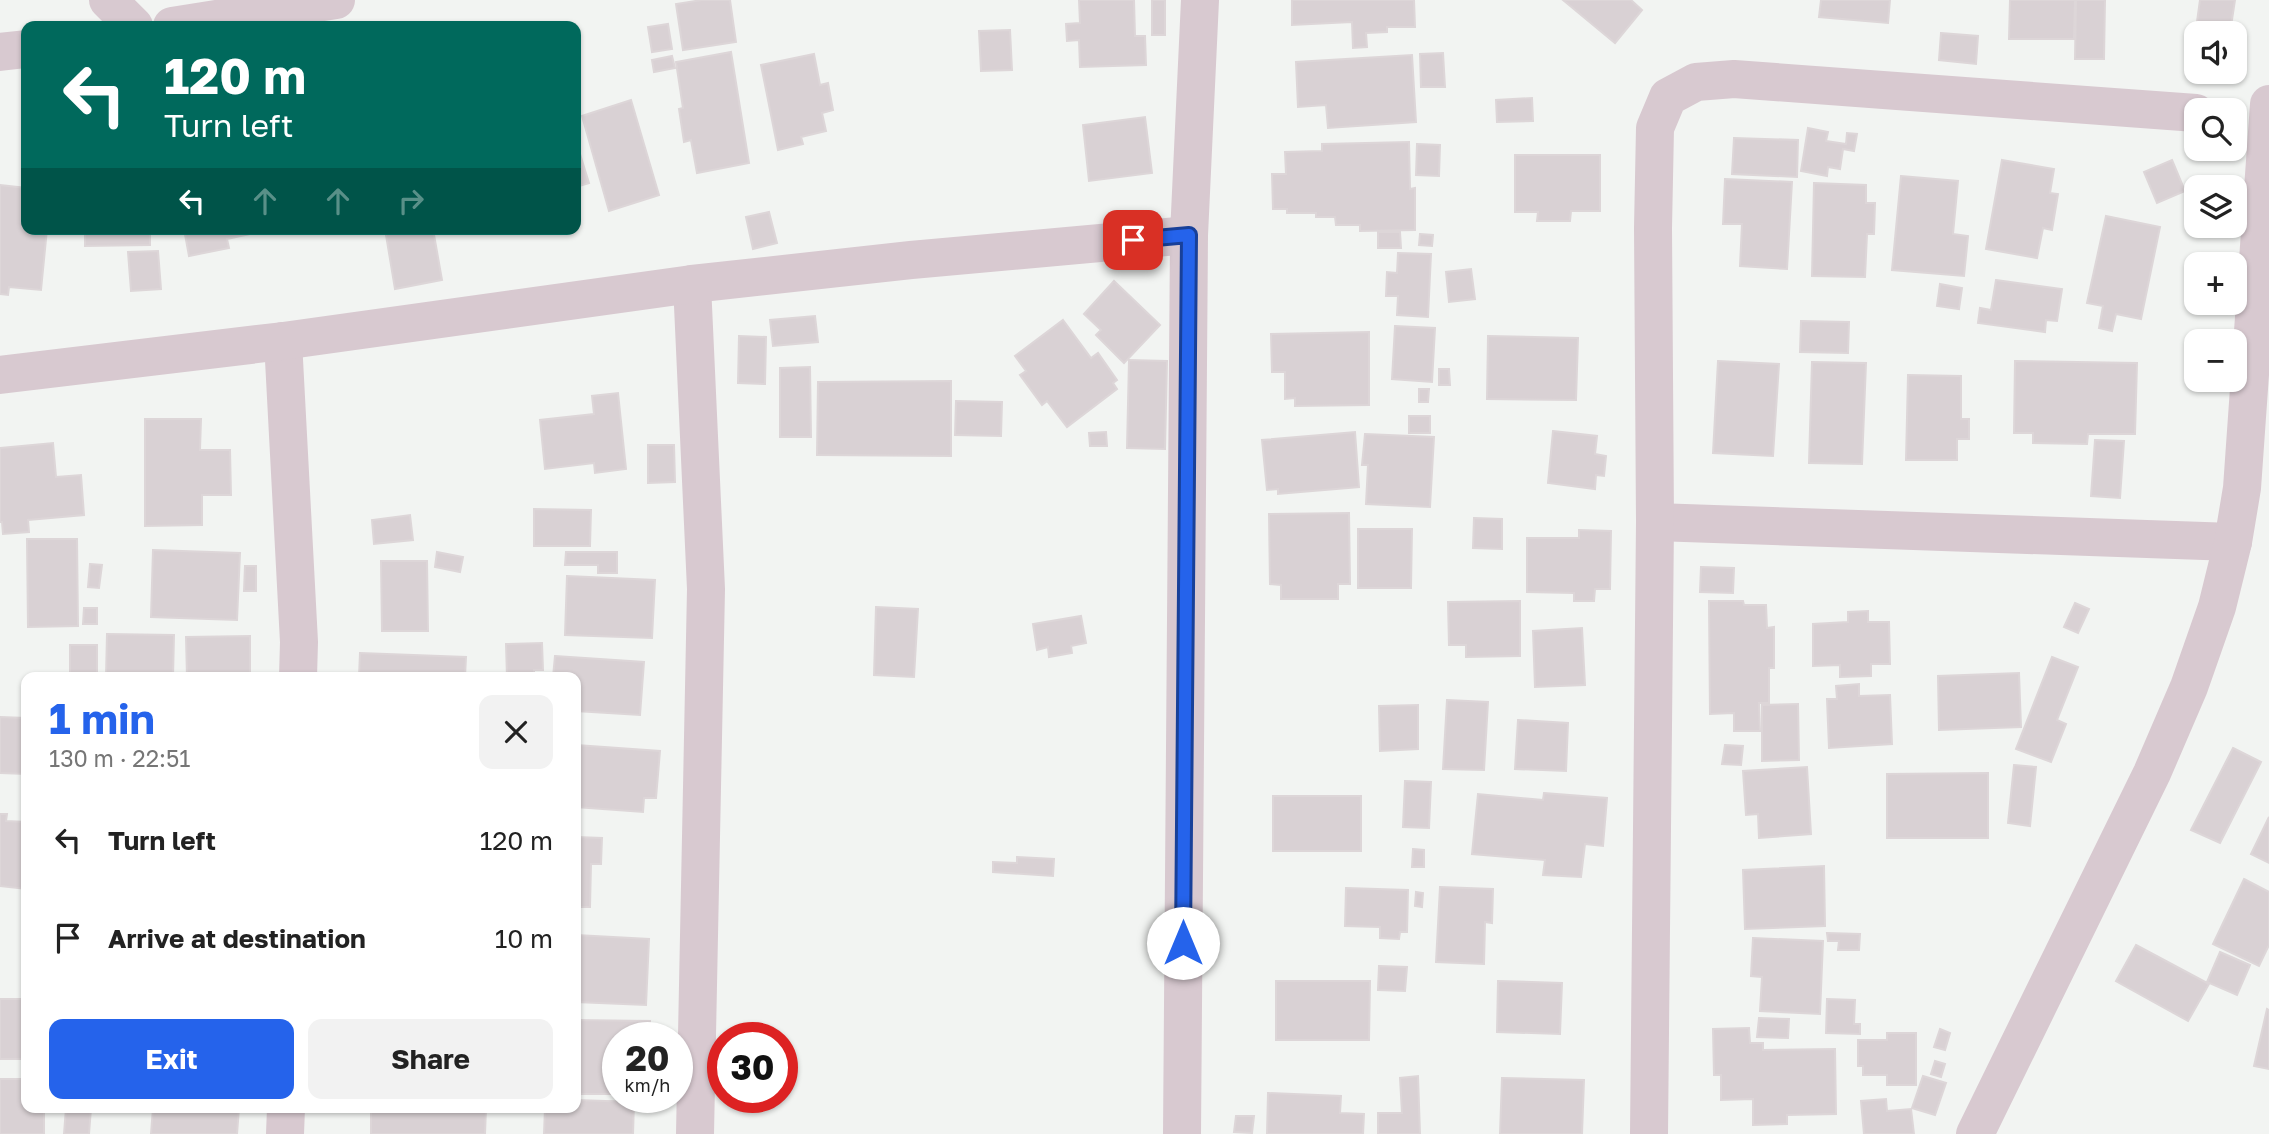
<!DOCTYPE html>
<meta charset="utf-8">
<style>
body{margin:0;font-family:"Golos Text",sans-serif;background:#f2f2f2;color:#222;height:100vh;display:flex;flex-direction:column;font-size:26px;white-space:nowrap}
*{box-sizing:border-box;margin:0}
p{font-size:23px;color:#767676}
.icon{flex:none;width:38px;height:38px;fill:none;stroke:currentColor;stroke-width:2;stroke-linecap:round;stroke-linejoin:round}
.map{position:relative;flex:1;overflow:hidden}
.side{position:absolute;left:21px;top:672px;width:560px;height:441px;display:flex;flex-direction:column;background:#fff;border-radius:14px;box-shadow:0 2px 5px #0004}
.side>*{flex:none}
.top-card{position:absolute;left:21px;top:21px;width:560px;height:214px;border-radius:14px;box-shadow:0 2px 5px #0004;background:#00695c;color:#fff;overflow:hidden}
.controls{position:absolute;left:2184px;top:21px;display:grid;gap:14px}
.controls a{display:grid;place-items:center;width:63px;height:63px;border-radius:14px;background:#fff;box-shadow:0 2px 5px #0004;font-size:35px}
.speed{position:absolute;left:602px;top:1022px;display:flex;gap:14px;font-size:35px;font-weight:700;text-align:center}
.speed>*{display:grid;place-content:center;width:91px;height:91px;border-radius:50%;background:#fff;box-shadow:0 2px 5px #0004;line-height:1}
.speed small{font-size:18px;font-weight:400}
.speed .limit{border:10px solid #d22;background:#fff;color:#111}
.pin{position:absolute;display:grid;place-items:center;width:60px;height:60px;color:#fff;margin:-30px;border-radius:14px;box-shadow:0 4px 10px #0006}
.me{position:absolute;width:77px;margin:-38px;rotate:0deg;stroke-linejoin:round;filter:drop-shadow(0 0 5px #0008)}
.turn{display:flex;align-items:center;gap:24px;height:147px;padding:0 28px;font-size:32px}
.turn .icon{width:91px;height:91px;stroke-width:2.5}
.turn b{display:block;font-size:49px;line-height:60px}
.lanes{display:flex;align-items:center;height:66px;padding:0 28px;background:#0003;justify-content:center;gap:35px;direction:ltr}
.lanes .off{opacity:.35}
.round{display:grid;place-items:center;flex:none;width:74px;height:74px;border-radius:14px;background:#f2f2f2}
.headline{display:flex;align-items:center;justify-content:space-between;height:119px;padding:0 28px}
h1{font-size:42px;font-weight:700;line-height:52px;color:#2563eb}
.primary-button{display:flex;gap:14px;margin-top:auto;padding:14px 28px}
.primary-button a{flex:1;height:80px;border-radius:14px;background:#2563eb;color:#fff;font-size:28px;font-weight:700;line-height:80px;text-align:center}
.primary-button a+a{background:#f2f2f2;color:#222}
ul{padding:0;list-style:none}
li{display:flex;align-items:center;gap:21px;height:98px;padding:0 28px}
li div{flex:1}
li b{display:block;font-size:26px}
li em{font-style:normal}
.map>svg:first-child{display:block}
.building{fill:#d9d1d4;stroke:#ddd6d8;stroke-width:2}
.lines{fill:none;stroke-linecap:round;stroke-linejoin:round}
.minor{stroke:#d8c9d0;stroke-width:38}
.tertiary{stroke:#d8c9d0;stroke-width:38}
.route-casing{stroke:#184099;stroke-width:18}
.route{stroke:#2563eb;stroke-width:12}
</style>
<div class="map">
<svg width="2269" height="1134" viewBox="0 0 2269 1134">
<rect width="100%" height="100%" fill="#f2f4f2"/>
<g class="building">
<polygon points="702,0 730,0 736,42 683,50 676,4"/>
<polygon points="1079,0 1134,0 1135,36 1145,36 1146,65 1080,67 1079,40 1067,41 1066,24 1080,23"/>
<rect x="1152" y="0" width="13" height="35"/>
<polygon points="1292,0 1414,0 1415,27 1387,27 1387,32 1366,33 1367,47 1353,48 1352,22 1292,25"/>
<polygon points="1563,0 1631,0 1642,10 1615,43"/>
<polygon points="1821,0 1890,0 1888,23 1819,17"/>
<polygon points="2010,0 2075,0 2074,39 2009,39"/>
<polygon points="2076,0 2105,0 2104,59 2075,59"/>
<polygon points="2200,0 2235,0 2230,33 2196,29"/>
<polygon points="668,24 672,49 652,52 648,27"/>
<polygon points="1010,30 1012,70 981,71 979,31"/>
<polygon points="1941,33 1978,36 1976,64 1939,60"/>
<polygon points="731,52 749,163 697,173 691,140 684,142 679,109 683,108 676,62"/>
<polygon points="1443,53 1445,87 1421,87 1420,54"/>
<polygon points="814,54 820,85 828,83 833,110 822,113 826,131 801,137 803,144 778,150 761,65"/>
<polygon points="1412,55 1416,122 1328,128 1326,105 1298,107 1296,62"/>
<polygon points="672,56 675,68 654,72 652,60"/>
<polygon points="1532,98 1533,121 1497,122 1496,100"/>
<polygon points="631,100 659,195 609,211 582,116"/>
<polygon points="1145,117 1152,173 1089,181 1083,125"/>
<polygon points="1808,128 1828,132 1826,141 1846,144 1847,133 1857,134 1854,151 1843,149 1840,169 1828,167 1827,176 1801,171"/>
<polygon points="1734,138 1798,140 1797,177 1732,174"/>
<polygon points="576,141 589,183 576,187"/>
<polygon points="1409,142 1410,189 1415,188 1415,230 1360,231 1360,225 1336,225 1335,217 1316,217 1316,213 1287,213 1287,209 1273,209 1272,174 1286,174 1285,152 1322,151 1322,144"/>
<polygon points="1417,144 1440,145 1439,176 1416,175"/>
<polygon points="1515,155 1600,155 1600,211 1571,211 1570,221 1537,221 1538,212 1515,212"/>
<polygon points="2002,160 2054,169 2050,193 2058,194 2052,230 2043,228 2037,258 1986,249"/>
<polygon points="2172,160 2185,191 2157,203 2144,172"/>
<polygon points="1901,176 1958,181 1953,234 1968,236 1964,276 1892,270"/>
<polygon points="1725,179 1792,182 1787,269 1740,266 1742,224 1723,224"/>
<polygon points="1814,183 1866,185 1866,203 1875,203 1874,234 1867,234 1865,277 1812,276"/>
<polygon points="0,185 26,188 26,229 47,229 41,290 9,287 8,295 0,294"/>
<polygon points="769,212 777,243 753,249 746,217"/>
<polygon points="2106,216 2160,227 2141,319 2116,314 2112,331 2099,328 2103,306 2087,303"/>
<polygon points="85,229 150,229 150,245 85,246"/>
<polygon points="184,229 249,229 250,234 227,239 229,248 189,256"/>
<polygon points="385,229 433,229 442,280 395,289"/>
<polygon points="1378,232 1400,232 1401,248 1378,248"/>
<polygon points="1420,234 1433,235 1432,246 1419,245"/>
<polygon points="158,251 161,289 131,291 128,252"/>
<polygon points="1398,253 1431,254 1428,317 1397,315 1398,296 1386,296 1387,272 1397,273"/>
<polygon points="1471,269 1475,299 1449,302 1446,272"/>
<polygon points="1996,280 2062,289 2057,321 2046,320 2045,332 1978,323 1980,308 1991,310"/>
<polygon points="1114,281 1160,325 1124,363 1096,335 1101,330 1084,314"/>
<polygon points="1940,284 1962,288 1959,309 1937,306"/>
<polygon points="815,316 818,342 773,346 770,320"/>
<polygon points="1063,320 1091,358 1098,353 1117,380 1113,383 1117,389 1067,427 1047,401 1042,405 1020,375 1026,371 1015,356"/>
<polygon points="1801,321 1849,322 1848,353 1800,352"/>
<polygon points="1395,326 1435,328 1432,382 1392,379"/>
<polygon points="1369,332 1369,405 1295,406 1295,398 1285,399 1285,372 1272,372 1271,334"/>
<polygon points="739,336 766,337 765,384 738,383"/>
<polygon points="1488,336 1578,338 1576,400 1487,399"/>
<polygon points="1129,360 1167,361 1165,449 1127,448"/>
<polygon points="1718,361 1779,364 1773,456 1713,453"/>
<polygon points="2015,361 2137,363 2135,434 2088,434 2087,444 2033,443 2033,433 2014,433"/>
<polygon points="1812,362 1866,363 1862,464 1809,463"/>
<polygon points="810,367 811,437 780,437 780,368"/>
<polygon points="1439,369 1449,369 1450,385 1439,385"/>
<polygon points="1908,375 1961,376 1961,419 1969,419 1969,439 1957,439 1957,460 1906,460"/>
<polygon points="951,381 951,456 817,455 818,382"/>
<polygon points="1419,389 1429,389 1428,402 1419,402"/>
<polygon points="618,393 626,469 595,473 594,463 545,469 540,420 594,414 592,396"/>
<polygon points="956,401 1002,402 1001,436 955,435"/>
<rect x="1409" y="416" width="21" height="17"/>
<polygon points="145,419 201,419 200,450 230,450 231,495 202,495 202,525 145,526"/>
<polygon points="1553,431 1597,436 1595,454 1606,456 1604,476 1596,475 1595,489 1548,483"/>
<polygon points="1106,432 1107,446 1090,446 1089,433"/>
<polygon points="1355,432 1359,487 1278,494 1278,489 1267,490 1262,440"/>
<polygon points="1365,434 1434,437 1430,507 1366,504 1368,465 1362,465"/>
<polygon points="2095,440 2124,441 2120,498 2091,496"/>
<polygon points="53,443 56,477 81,475 84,515 28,520 29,532 3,534 2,522 0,522 0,448"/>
<polygon points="648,445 674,445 675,482 648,483"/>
<polygon points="534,509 591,510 590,546 534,546"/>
<polygon points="1349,513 1350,584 1338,584 1338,599 1281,599 1281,585 1270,584 1269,514"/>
<polygon points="410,515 413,540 374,544 372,520"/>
<polygon points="1474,518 1502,519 1502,549 1473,548"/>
<polygon points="1358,529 1412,529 1411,588 1358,588"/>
<polygon points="1579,530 1611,531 1610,589 1595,589 1594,601 1574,601 1574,593 1527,592 1527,538 1579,538"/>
<polygon points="27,539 77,539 78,626 28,627"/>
<polygon points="153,550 240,553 237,620 151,617"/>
<polygon points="437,552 463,557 460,572 435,567"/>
<polygon points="566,552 617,552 617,573 598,573 598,565 565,565"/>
<polygon points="381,561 427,561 428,631 382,631"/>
<polygon points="90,564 102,565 99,588 88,587"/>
<polygon points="245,566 256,566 256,591 244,591"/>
<polygon points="1701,567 1734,568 1733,593 1700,592"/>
<polygon points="567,576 655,580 652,638 565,635"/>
<polygon points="1520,601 1520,656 1466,657 1466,645 1449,645 1448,602"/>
<polygon points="1709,601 1743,601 1744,605 1766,605 1767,628 1774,627 1774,668 1769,668 1769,703 1759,703 1760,731 1734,731 1734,713 1710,714"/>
<polygon points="2075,603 2089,609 2078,633 2064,627"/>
<polygon points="876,607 918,609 914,677 874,675"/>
<polygon points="84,608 97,608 97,624 83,624"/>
<polygon points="1868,611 1868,622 1889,622 1890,664 1871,664 1871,676 1840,677 1840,665 1813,666 1813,624 1848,622 1848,612"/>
<polygon points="1081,616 1086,643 1071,646 1072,653 1049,657 1048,647 1037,650 1033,624"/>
<polygon points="1582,628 1585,685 1535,687 1533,631"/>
<polygon points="107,634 174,635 173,677 106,677"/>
<polygon points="250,636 250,677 187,677 186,637"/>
<polygon points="542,643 543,670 534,670 534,677 507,677 506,644"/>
<rect x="70" y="645" width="27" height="32"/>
<polygon points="360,653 466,657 465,677 359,677"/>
<polygon points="555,656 644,662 640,715 576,711 576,677 553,677"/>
<polygon points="2052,657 2078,667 2057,720 2066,724 2051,762 2016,749"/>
<polygon points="2019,673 2021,727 1939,730 1938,676"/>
<polygon points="1859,684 1859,696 1890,695 1892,744 1829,748 1827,699 1837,699 1836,686"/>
<polygon points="1447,700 1488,702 1484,770 1443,769"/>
<polygon points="1798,704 1799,760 1762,761 1762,705"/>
<polygon points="1418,705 1418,749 1380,751 1379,706"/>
<polygon points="0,717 26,718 26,774 0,773"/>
<polygon points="1518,720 1568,723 1566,771 1515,769"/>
<polygon points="576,745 660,751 656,798 644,798 643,812 576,807"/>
<polygon points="1725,745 1743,746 1741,765 1722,764"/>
<polygon points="2233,748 2261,762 2220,843 2191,830"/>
<polygon points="2014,765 2036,767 2030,826 2008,823"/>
<polygon points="1807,767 1811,834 1759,838 1758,814 1746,815 1743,771"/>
<polygon points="1988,773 1988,838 1887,838 1887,774"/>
<polygon points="1405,781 1431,782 1429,828 1403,827"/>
<polygon points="1544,793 1607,798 1603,846 1585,844 1581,877 1543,875 1545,860 1472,854 1478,794 1543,800"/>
<rect x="1273" y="796" width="88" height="55"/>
<polygon points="0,814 7,814 6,821 26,822 26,889 0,886"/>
<polygon points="2269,817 2269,863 2251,854"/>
<polygon points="576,837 602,838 601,864 591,864 590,907 576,907"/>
<polygon points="1413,849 1424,850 1424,867 1412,867"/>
<polygon points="1017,857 1054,859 1053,876 993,872 993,862 1017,863"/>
<polygon points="1824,866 1825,926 1745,929 1743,870"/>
<polygon points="2244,879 2269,892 2269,945 2259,966 2213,944"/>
<polygon points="1440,887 1493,889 1492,923 1485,922 1484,964 1436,962"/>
<polygon points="1346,888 1408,890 1407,932 1400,932 1399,939 1380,938 1380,927 1345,926"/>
<polygon points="1416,892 1423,893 1422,907 1415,906"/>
<polygon points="1827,933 1860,934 1859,950 1838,950 1839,941 1828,941"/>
<polygon points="576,935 649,939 646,1005 576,1002"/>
<polygon points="1753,938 1823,941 1820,1014 1760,1011 1762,977 1751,976"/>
<polygon points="2136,945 2209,984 2188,1021 2116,981"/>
<polygon points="2220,952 2250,965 2237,995 2207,982"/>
<polygon points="1379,966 1407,967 1405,991 1378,990"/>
<polygon points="1276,981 1370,981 1369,1040 1276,1040"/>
<polygon points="1498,981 1562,983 1560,1034 1497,1032"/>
<rect x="0" y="999" width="26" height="60"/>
<polygon points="1827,999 1855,1000 1854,1024 1860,1024 1860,1034 1826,1033"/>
<polygon points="2267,1009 2269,1010 2269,1069 2254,1066"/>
<polygon points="1759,1018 1789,1019 1788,1038 1757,1037"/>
<polygon points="576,1020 650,1021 649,1038 618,1038 618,1094 576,1094"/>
<polygon points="1749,1028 1750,1043 1763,1043 1763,1050 1835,1049 1836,1114 1787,1115 1787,1124 1753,1125 1753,1099 1721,1100 1721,1075 1714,1075 1713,1029"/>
<polygon points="1940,1029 1950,1033 1945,1050 1934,1047"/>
<polygon points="1887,1033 1916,1033 1916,1085 1887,1085 1887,1075 1863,1075 1863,1066 1858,1066 1858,1040 1887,1040"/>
<polygon points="1935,1061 1945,1064 1941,1077 1931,1074"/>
<polygon points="1418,1076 1420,1134 1378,1134 1378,1113 1402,1113 1400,1078"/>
<polygon points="1923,1076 1946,1083 1935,1115 1912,1108"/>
<polygon points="1502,1078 1584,1080 1582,1134 1500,1134"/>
<polygon points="0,1079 26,1079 26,1108 44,1108 44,1134 0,1134"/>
<polygon points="1268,1093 1341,1096 1340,1113 1364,1114 1363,1134 1267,1134"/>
<polygon points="1886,1099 1887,1111 1911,1109 1914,1134 1864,1134 1861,1101"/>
<polygon points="576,1100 634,1102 633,1134 544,1134 545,1108 576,1108"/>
<polygon points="66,1108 91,1108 89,1134 64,1134"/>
<polygon points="153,1108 239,1108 237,1134 151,1134"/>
<polygon points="371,1108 486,1108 485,1134 371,1134"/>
<polygon points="1236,1116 1254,1116 1252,1133 1234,1132"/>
</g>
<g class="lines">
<g class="minor">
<polyline points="108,0 134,26"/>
<polyline points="692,284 706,589 695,1134"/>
<polyline points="283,341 299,642 298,677"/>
<polyline points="0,375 283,341 692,284 911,260 1189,235"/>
<polyline points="1655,522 2233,542"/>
<polyline points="285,1134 286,1108"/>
<polyline points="1182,1134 1189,235 1200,0"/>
<polyline points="1649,1134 1655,522 1653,228 1655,128 1668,97 1696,82 1734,79 2196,113"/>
<polyline points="1975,1134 2152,773 2189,687 2217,607 2233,542 2242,488 2269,104"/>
</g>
<g class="tertiary">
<polyline points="172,26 336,0"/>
<polyline points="0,52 26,49"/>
</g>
</g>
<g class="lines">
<defs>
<polyline id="route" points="1133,240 1189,235 1183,943"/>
</defs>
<use href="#route" class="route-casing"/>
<use href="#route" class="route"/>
</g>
</svg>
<div class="controls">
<a><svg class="icon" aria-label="sound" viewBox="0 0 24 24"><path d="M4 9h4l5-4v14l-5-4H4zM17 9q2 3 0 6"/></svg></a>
<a><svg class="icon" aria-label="search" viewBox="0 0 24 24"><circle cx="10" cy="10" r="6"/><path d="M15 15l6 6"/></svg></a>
<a><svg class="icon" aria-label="layers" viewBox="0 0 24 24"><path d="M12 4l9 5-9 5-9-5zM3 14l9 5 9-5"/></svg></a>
<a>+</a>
<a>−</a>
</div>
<div class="speed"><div>20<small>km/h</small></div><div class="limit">30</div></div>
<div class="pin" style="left:1133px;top:240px;background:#d93025"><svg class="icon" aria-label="arrive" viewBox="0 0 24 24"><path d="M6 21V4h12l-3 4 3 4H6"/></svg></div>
<svg class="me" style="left:1183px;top:943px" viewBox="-20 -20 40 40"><circle r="19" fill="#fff"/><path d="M0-13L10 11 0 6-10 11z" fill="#2563eb"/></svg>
<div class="top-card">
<div class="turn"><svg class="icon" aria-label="left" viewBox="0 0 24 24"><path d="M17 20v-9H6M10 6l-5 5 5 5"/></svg><div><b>120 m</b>Turn left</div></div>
<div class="lanes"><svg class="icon" aria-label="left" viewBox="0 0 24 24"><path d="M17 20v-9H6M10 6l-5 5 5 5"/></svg><svg class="icon off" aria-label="ahead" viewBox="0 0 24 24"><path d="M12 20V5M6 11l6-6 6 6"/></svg><svg class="icon off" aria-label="ahead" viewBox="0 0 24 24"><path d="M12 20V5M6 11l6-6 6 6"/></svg><svg class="icon off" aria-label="right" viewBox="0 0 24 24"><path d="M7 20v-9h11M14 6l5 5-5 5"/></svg></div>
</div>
<section class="side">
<div class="headline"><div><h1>1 min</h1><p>130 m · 22:51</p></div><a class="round"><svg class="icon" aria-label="close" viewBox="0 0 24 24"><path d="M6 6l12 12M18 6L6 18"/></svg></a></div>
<ul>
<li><svg class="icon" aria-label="left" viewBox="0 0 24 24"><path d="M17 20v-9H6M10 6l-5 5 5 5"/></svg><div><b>Turn left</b></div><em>120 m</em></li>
<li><svg class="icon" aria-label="arrive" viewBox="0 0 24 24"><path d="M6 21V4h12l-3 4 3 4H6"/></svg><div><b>Arrive at destination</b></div><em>10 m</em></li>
</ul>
<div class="primary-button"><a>Exit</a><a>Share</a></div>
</section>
</div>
